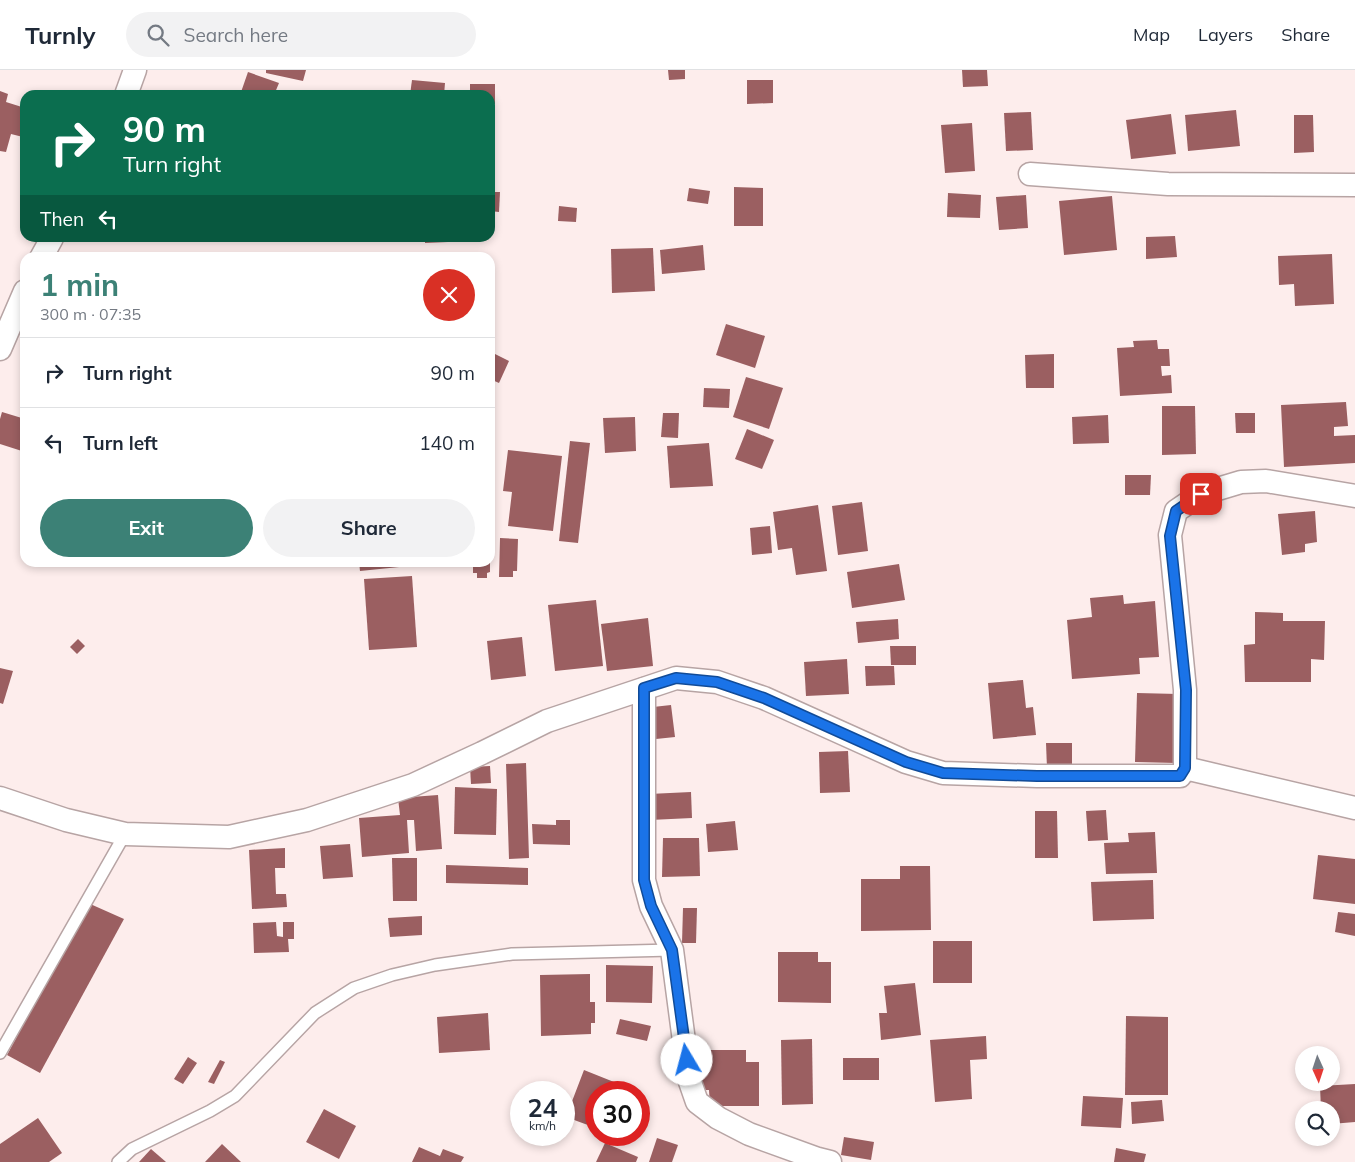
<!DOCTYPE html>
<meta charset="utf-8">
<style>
body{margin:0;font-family:Mulish,sans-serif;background:#f2f2f3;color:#1f2937;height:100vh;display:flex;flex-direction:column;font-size:19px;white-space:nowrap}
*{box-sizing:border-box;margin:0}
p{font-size:16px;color:#747a83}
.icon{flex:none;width:28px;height:28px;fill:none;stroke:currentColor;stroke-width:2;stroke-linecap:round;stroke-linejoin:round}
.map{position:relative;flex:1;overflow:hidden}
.panel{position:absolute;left:20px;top:182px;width:475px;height:315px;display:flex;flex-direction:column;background:#fff;border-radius:15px;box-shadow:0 2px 8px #0003}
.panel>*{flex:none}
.hud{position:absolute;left:20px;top:20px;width:475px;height:152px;border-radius:15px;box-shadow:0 2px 8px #0003;background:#0b6e4f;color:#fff;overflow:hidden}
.needle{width:32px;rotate:177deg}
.fabs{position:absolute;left:1295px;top:976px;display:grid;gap:10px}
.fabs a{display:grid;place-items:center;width:45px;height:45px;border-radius:50%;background:#fff;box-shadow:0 2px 8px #0003;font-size:25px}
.speed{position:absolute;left:510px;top:1011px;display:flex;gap:10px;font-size:25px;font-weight:700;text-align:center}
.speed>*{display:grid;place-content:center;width:65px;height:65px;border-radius:50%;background:#fff;box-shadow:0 2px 8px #0003;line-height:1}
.speed small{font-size:12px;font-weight:400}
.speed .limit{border:8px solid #d22;background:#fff;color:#111}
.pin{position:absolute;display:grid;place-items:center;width:42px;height:42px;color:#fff;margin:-21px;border-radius:10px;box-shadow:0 2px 8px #0006}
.me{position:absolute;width:55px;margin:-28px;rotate:352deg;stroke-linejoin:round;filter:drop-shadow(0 0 4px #0008)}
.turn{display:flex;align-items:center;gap:18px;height:105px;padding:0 20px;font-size:22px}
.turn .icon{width:65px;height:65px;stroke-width:2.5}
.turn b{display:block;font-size:35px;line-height:42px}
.then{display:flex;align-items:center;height:48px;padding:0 20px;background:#0003;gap:10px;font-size:19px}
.round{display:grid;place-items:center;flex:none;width:52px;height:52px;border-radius:26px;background:#f2f2f3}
.head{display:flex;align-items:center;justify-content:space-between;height:85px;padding:0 20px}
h1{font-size:30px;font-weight:700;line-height:38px;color:#3c8176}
.button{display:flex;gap:10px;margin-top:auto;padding:10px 20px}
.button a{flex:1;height:58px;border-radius:30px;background:#3c8176;color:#fff;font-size:20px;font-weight:700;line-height:58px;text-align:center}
.button a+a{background:#f2f2f3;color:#1f2937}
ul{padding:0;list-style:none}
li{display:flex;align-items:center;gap:15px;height:70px;padding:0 20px;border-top:1px solid #e0e1e3}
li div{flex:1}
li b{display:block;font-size:19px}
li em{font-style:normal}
header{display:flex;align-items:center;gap:30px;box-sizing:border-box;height:70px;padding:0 25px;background:#fff;border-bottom:1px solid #e0e1e3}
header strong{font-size:24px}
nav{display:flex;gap:28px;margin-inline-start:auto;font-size:18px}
.search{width:350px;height:45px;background:#f2f2f3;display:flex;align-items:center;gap:12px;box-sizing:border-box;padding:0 18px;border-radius:28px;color:#747a83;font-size:19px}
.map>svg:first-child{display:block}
.building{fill:#9b5f61}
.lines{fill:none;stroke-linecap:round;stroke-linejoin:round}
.service-casing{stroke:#b7a4a4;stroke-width:14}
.minor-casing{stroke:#b7a4a4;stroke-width:25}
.service{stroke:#fff;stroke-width:11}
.minor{stroke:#fff;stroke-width:22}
.route-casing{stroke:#114b97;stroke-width:12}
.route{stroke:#1a73e8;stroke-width:9}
</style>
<header>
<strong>Turnly</strong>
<div class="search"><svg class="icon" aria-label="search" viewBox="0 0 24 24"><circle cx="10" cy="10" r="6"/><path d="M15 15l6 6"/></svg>Search here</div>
<nav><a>Map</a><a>Layers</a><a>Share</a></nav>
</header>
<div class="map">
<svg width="1355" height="1092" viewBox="0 0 1355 1092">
<rect width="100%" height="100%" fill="#fdedec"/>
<g class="building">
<polygon points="266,0 306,0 303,11 266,3"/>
<polygon points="668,0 685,0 685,9 669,10"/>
<polygon points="962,0 987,0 988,16 963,17"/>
<polygon points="248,2 279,13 274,25 240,25"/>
<polygon points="412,10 445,13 444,25 410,25"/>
<polygon points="747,10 773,10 773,33 747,34"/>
<polygon points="470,14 495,14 495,34 490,34 490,25 470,25"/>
<polygon points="0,21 8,24 6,32 25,38 25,59 23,67 11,64 6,82 0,81"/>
<polygon points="1236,40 1240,76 1188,81 1185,45"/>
<polygon points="1031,42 1033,80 1006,81 1004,43"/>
<polygon points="1171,44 1176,84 1131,89 1126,50"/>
<polygon points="1294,45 1313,45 1314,82 1294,83"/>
<polygon points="972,53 975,101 945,103 941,55"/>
<polygon points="734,117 763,118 763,156 734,156"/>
<polygon points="689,118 710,121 708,134 687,131"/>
<polygon points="490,122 500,122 499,142 490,141"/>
<polygon points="948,123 981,125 980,148 947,147"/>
<polygon points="1026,125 1028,158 999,160 996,127"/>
<polygon points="1112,126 1117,180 1064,185 1059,131"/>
<polygon points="559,136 577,138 576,152 558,151"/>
<polygon points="1175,166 1177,187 1146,189 1146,167"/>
<polygon points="425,168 470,168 471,171 425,173"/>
<polygon points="703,175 705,200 662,204 660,180"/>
<polygon points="653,178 655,221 612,223 611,179"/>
<polygon points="1332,184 1334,234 1295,236 1294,214 1279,215 1278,186"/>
<polygon points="726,254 765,266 755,298 716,285"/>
<polygon points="1157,270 1158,279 1169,279 1170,296 1161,296 1162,306 1171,305 1172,323 1120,326 1117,278 1134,277 1133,271"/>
<polygon points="495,284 509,291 499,313 490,309 490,295"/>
<polygon points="1054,284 1054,318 1026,318 1025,285"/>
<polygon points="746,307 783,318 769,359 733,347"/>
<polygon points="704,318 730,319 729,338 703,337"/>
<polygon points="1346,332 1348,356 1334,357 1334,366 1355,365 1355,393 1284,397 1281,335"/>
<polygon points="1162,336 1195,336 1196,384 1162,385"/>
<polygon points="2,342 25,349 25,382 0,374 0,349"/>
<polygon points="663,343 679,343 678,368 661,367"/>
<polygon points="1235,343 1255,343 1255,363 1236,363"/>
<polygon points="1108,345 1109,373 1073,374 1072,347"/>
<polygon points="635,347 636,381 605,383 603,348"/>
<polygon points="747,359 774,370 762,399 735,389"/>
<polygon points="570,371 590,373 578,473 559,471"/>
<polygon points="709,373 713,416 670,418 667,376"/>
<polygon points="508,380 562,386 553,461 508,456 512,422 503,421"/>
<polygon points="1125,405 1151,405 1150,425 1125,425"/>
<polygon points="862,432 868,481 838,485 832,436"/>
<polygon points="818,435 827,501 796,505 792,478 778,480 773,442"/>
<polygon points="1315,441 1317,472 1305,474 1305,482 1282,485 1278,444"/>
<polygon points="770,456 772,483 752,485 750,458"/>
<polygon points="500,468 518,469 517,501 513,501 513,507 499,507"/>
<polygon points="359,492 409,492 409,496 360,501"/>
<polygon points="473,492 490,492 490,502 487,503 487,508 477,508 477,503 473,503"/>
<polygon points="899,494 905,530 852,538 847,502"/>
<polygon points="412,506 417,577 369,580 364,509"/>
<polygon points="1123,525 1124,534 1155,531 1159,587 1139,588 1140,604 1072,609 1067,550 1092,547 1090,528"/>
<polygon points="596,530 603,596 555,601 548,535"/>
<polygon points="1255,542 1283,543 1283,551 1325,551 1324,590 1311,589 1311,612 1245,612 1244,575 1255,574"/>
<polygon points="648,548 653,596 607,601 601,554"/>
<polygon points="898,549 899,569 858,573 856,552"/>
<polygon points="522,567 526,606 491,610 487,571"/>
<polygon points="78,569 85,576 77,584 70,577"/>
<polygon points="890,576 916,576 916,595 891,595"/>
<polygon points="847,589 849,624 806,626 804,592"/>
<polygon points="865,596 894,596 895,615 866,616"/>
<polygon points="0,598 13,601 3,634 0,633"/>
<polygon points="1023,610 1026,638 1033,637 1036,665 993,669 988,613"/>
<polygon points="1137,623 1178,624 1176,693 1135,692"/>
<polygon points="671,635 675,667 656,669 653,637"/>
<polygon points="1046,673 1072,673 1072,697 1047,698"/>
<polygon points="848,681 850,722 820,723 819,682"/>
<polygon points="526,693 529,788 509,789 506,694"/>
<polygon points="490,696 491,713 471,714 470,697"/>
<polygon points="455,717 497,719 496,765 454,764"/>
<polygon points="691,722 692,748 650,750 649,724"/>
<polygon points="438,725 442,779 416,781 414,750 407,750 409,783 362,787 359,748 400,745 398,728"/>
<polygon points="1106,740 1108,770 1088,771 1086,741"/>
<polygon points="1035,741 1057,741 1058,788 1035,788"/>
<polygon points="556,750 570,750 570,775 533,774 532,754 556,755"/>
<polygon points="735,751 738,780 708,782 706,754"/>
<polygon points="1155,762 1157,803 1106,804 1104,773 1129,772 1128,763"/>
<polygon points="663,768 699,768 700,806 662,807"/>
<polygon points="350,774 353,807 323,809 320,776"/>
<polygon points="285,778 285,798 275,798 276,824 286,824 287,837 252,839 249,780"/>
<polygon points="1318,785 1355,789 1355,834 1313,829"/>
<polygon points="392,788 417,788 417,831 393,831"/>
<polygon points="446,795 528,798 528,815 446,813"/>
<polygon points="900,796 930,796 931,860 861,861 861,809 900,809"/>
<polygon points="1153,810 1154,849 1093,851 1091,812"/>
<polygon points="88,833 124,849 40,1003 7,985"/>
<polygon points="683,838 697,838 696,873 682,873"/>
<polygon points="1338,842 1355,844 1355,866 1335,862"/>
<polygon points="422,846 422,865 390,867 388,848"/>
<polygon points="276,852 277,866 283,867 283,852 294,852 294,869 288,869 289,882 254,883 253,853"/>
<rect x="933" y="871" width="39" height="42"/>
<polygon points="778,882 818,882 818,892 831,892 831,933 778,932"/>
<polygon points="606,895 653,896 652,933 606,932"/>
<polygon points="590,904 590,932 595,932 595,953 591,953 591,964 541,966 540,905"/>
<polygon points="915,913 921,965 881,970 879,943 887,943 884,916"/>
<polygon points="488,943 490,980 439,983 437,947"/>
<polygon points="1126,946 1168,947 1168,1025 1125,1025"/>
<polygon points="620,949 651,956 647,971 616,964"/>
<polygon points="986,966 987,989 970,990 972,1029 935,1032 930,970"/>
<polygon points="812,969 813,1034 782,1035 781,970"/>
<polygon points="709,980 746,980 746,992 759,992 759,1036 710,1036 709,1020 698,1020 698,994 709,994"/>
<polygon points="188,987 197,993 183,1014 174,1009"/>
<rect x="843" y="988" width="36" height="22"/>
<polygon points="220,990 225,992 214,1014 208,1012"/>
<polygon points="584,1000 619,1014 616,1022 596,1022 596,1058 566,1047"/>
<polygon points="1355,1014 1355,1052 1331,1054 1331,1040 1321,1040 1320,1016"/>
<polygon points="1083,1026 1123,1028 1121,1058 1081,1056"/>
<polygon points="1162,1030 1164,1051 1132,1054 1131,1032"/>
<polygon points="324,1039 356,1056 339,1089 306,1072"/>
<polygon points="38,1048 62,1083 49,1092 0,1092 0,1074"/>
<polygon points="844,1067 874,1072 871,1090 841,1085"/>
<polygon points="657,1068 678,1075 672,1092 649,1092"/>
<polygon points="605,1073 638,1087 636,1092 596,1092"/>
<polygon points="222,1074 241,1092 205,1092"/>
<polygon points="419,1077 440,1086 443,1079 464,1087 461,1092 412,1092"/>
<polygon points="1116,1078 1146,1084 1144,1092 1114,1092"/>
<polygon points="151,1079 166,1092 139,1092"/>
</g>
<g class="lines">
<defs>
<g id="service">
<polyline points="0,983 125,764"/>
<polyline points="118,1092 132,1079 210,1041 235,1026 315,943 354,918 392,905 435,895 512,884 672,880"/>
</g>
<g id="minor">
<polyline points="126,25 135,0"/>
<polyline points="1030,104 1168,114 1355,115"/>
<polyline points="41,188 52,168"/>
<polyline points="0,279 25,221"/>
<polyline points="644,619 644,810 651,836 672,880 689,1009 697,1032 718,1048 749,1064 818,1089 830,1092"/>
<polyline points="1185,698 1185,620 1170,465 1176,441 1201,424 1241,412 1266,411 1355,426"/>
<polyline points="0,728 66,750 125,764 229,767 307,750 413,715 482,683 547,651 676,608 717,612 764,628 906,692 943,703 1037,706 1180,706 1185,698 1355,738"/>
</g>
</defs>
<use href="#service" class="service-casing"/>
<use href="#minor" class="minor-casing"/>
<use href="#service" class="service"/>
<use href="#minor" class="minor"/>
</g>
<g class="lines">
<defs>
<polyline id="route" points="687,990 672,880 651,836 644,810 644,618 676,608 717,612 764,628 906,692 943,703 1037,706 1180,706 1185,698 1186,620 1170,466 1176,441 1201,424"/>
</defs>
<use href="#route" class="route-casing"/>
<use href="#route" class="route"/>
</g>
</svg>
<div class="fabs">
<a><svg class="needle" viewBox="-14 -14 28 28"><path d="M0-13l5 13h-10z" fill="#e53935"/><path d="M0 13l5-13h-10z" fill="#747a83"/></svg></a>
<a><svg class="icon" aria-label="search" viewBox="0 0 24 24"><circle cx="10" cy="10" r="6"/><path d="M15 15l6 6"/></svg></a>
</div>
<div class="speed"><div>24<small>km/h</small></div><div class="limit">30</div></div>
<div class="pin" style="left:1201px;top:424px;background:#d93025"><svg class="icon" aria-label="arrive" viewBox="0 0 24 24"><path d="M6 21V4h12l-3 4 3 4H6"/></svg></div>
<svg class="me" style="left:687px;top:990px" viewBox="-20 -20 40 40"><circle r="19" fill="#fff"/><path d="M0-13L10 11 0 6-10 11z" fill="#1a73e8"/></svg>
<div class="hud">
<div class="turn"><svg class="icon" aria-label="right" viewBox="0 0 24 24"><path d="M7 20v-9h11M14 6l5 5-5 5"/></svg><div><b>90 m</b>Turn right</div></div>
<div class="then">Then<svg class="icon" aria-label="left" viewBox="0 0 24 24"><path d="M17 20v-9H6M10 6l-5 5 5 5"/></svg></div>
</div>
<section class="panel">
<div class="head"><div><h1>1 min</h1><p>300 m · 07:35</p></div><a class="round" style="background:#d93025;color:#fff"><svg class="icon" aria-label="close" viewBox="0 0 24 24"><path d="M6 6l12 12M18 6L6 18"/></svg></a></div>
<ul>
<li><svg class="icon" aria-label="right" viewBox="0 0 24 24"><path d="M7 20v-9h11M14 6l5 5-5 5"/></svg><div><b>Turn right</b></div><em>90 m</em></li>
<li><svg class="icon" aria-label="left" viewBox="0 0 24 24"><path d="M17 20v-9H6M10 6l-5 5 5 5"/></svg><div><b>Turn left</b></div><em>140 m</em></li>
</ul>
<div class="button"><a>Exit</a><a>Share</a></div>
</section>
</div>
